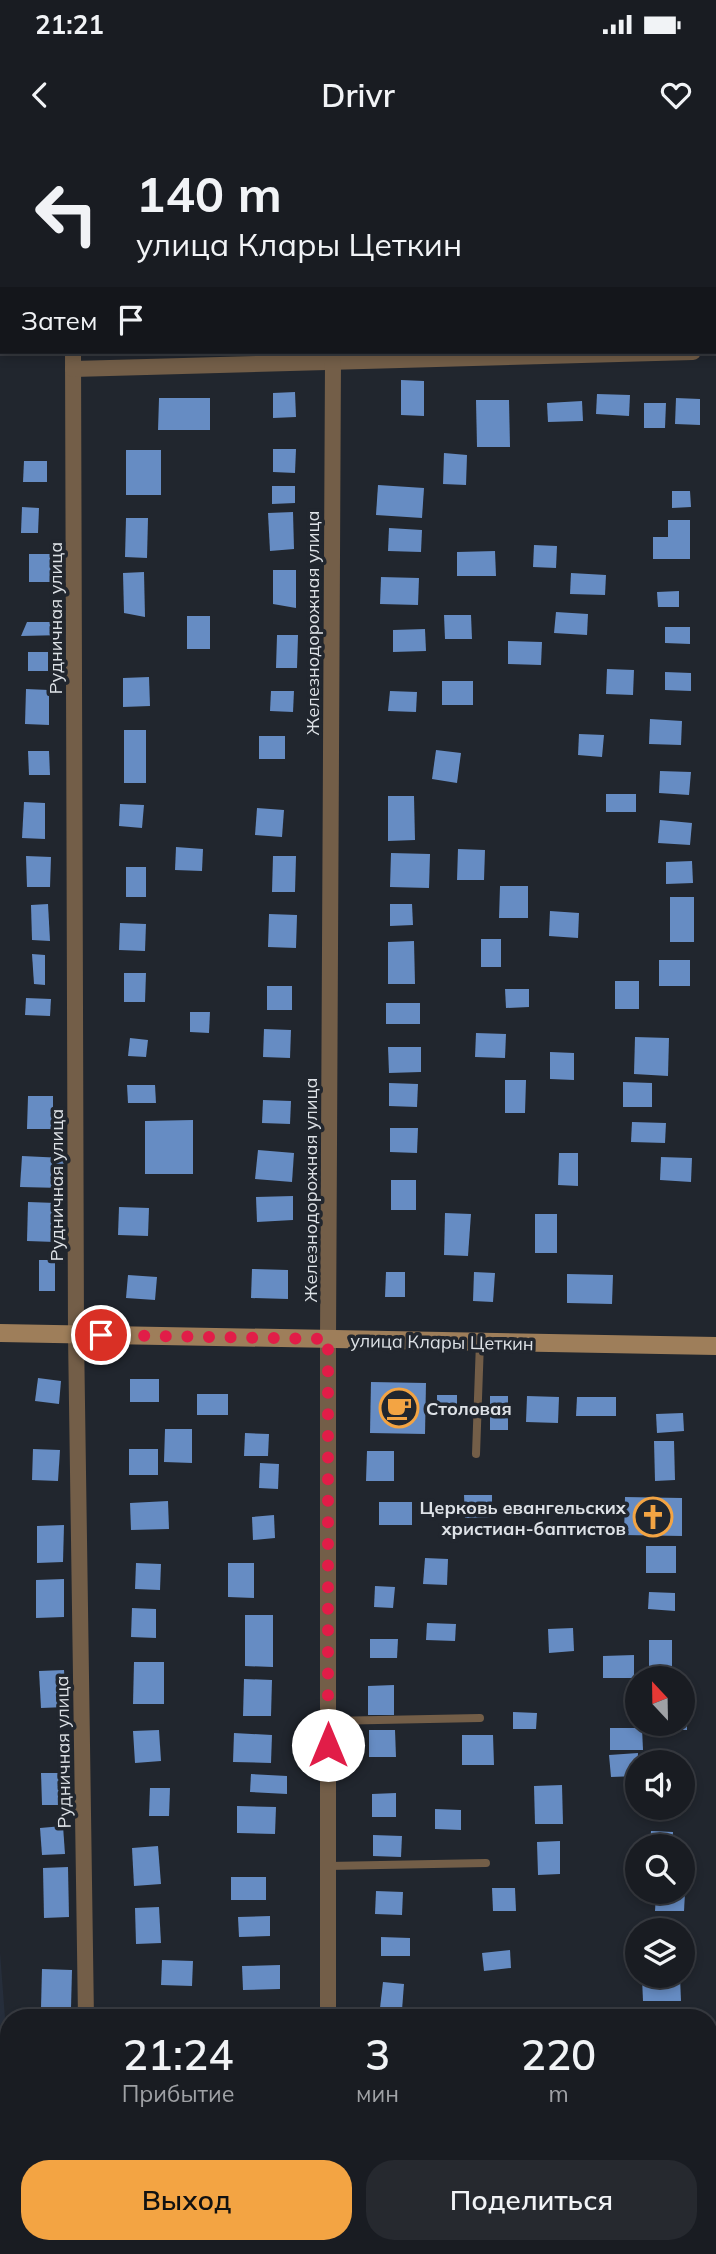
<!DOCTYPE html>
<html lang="ru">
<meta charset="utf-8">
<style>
body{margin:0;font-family:Mulish,sans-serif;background:#26292f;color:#f1f3f6;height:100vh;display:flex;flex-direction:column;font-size:26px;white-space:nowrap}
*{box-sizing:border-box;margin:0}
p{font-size:23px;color:#9fa1a5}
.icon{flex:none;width:38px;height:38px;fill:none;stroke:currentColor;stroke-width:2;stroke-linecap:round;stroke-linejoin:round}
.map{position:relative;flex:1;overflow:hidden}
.sheet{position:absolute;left:0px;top:1869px;width:718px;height:245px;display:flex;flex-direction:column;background:#191c22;border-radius:28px 28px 0 0;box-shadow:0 4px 10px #0003,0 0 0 2px #373a40}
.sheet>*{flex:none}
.guide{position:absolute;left:0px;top:0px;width:718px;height:214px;box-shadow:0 4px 10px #0003,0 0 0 2px #373a40;background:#191c22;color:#f1f3f6;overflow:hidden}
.needle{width:46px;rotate:338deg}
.buttons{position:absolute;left:625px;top:1526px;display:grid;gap:14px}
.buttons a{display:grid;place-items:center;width:70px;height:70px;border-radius:50%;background:#191c22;box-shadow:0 4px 10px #0003,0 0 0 2px #373a40;font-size:35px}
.pin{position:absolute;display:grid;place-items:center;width:60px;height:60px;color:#fff;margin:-30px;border:4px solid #fff;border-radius:50%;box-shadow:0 2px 7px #0007}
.me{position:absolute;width:77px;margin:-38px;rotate:0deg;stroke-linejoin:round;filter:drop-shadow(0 0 5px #0008)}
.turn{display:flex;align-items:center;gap:24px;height:147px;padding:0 21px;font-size:32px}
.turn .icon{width:91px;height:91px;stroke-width:2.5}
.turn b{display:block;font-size:49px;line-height:60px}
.then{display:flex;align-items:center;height:66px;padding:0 21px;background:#0003;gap:14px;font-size:26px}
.eta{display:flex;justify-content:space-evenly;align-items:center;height:119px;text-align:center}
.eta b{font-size:42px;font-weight:600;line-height:49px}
.action{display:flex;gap:14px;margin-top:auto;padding:14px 21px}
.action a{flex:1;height:80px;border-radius:28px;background:#f3a443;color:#111;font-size:28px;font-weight:600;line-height:80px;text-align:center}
.action a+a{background:#26292f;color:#f1f3f6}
.status{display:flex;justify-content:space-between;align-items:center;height:49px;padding:0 35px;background:#191c22;direction:ltr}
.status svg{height:19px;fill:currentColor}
header{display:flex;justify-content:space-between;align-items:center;height:91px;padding:0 21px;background:#191c22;font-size:32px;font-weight:600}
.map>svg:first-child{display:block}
.built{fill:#262e3b}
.forest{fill:#714401}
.building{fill:#668cc3}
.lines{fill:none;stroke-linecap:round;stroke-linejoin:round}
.lane{stroke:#735e48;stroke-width:8}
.street{stroke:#735e48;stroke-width:16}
.secondary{stroke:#9e7e5a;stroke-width:18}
.route{stroke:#e11d48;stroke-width:12;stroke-dasharray:0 21.6}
.labels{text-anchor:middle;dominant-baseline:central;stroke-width:7;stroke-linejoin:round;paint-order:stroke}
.street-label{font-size:18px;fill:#dde1e6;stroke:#21262e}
.poi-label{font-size:18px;font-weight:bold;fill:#dde1e6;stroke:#21262e;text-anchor:start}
</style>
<div class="status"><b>21:21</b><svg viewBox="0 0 49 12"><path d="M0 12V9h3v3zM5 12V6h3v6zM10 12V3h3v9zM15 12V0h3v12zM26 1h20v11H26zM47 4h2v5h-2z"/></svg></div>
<header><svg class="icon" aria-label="back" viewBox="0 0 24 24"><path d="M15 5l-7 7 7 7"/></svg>Drivr<svg class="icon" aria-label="heart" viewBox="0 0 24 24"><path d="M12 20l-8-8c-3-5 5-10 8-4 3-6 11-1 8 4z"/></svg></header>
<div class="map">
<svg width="716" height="2114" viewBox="0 0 716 2114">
<rect width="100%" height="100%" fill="#21262e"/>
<g class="built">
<polygon points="0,0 61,0 61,2 2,2 2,167 0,167"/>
<polygon points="0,1812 9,1930 9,2105 22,2105 22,2114 0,2114"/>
</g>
<polygon class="forest" points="89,0 383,0 382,2 89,2"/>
<g class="building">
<polygon points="401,240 424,241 424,276 401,275"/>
<polygon points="295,252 296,277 273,278 273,253"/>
<polygon points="597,254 630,255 629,276 596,274"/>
<polygon points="159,258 210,258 210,290 158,290"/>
<polygon points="676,258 700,259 700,285 675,284"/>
<polygon points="476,260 509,260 510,307 477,307"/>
<polygon points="582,261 583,281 548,282 547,263"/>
<polygon points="644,263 666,263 665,288 644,288"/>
<polygon points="273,309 296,309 295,333 273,332"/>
<rect x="126" y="310" width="35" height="45"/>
<polygon points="444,313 467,315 466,345 443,344"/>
<polygon points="24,321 47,321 47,342 23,342"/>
<polygon points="378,345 424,348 422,378 376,375"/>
<polygon points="272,346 295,346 295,363 272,364"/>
<polygon points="672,351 690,351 691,367 672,368"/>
<polygon points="22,367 39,368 38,393 21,393"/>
<polygon points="293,372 294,409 270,411 268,373"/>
<polygon points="126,378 148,378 147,418 125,417"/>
<polygon points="668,380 690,380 690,419 653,419 653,397 668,397"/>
<polygon points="389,388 422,390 421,412 388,411"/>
<polygon points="534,405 557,406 556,428 533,427"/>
<polygon points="495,411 496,436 457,436 457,412"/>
<rect x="29" y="414" width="34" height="28"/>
<polygon points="273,430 296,430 296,468 273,464"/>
<polygon points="144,432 145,477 124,473 123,433"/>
<polygon points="571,433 606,435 605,455 570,454"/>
<polygon points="381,437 419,438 418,465 380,464"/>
<polygon points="679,451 679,467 658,467 657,452"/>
<polygon points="556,472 588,474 587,495 554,493"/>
<polygon points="444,475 471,475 472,499 445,499"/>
<rect x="187" y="476" width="23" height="33"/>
<polygon points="27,482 64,482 64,495 21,496"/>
<polygon points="665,487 690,487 690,504 665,503"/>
<polygon points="425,489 426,511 393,512 393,490"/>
<polygon points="277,495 298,495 297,528 276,528"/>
<polygon points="508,501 542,502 541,525 508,524"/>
<rect x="28" y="512" width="20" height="19"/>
<polygon points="607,529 634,530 633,555 606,554"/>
<polygon points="665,532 691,533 691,551 665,550"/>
<polygon points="149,537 150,566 123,567 123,538"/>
<rect x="442" y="541" width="31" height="24"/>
<polygon points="26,549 49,550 49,585 25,584"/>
<polygon points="271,551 294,551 293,572 270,571"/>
<polygon points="390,551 417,552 416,572 388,571"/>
<polygon points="650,579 682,581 681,605 649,604"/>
<rect x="124" y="590" width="22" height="53"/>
<polygon points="579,594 604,595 602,617 578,615"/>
<rect x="259" y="596" width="26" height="23"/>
<polygon points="436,610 461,613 457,643 432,639"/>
<polygon points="28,611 49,611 50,635 29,635"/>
<polygon points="660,631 691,632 689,655 659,653"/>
<rect x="606" y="654" width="30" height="18"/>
<polygon points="388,656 414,656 415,700 388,701"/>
<polygon points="24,662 45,663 45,699 22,698"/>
<polygon points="120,664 144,665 142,688 119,686"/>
<polygon points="257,668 284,670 282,697 255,695"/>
<polygon points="660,680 692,683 690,705 658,703"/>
<polygon points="176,707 203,709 202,731 175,730"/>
<polygon points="458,709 485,710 484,740 457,740"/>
<polygon points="391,713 430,714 429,748 390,747"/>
<polygon points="26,716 51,717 50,747 27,747"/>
<polygon points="273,716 296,716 295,752 272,752"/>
<polygon points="692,721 693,743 666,744 666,722"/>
<rect x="126" y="727" width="20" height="30"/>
<polygon points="500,746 528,746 528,778 499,778"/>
<rect x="670" y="757" width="24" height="45"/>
<polygon points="48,764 50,801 32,800 31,765"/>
<polygon points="390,764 412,764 413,785 390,786"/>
<polygon points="550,771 579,773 578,798 549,796"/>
<polygon points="269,774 297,775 296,808 268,807"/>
<polygon points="120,783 146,784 145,811 119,810"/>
<rect x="481" y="799" width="20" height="28"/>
<polygon points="414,801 415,844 388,844 388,802"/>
<polygon points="32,814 45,815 45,845 34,844"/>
<rect x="659" y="820" width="31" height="26"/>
<polygon points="124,833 146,833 145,862 124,862"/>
<rect x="615" y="841" width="24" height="28"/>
<rect x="267" y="846" width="25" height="24"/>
<polygon points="505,849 529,849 529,867 506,868"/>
<polygon points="26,858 51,859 50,876 25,875"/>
<rect x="386" y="863" width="34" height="21"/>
<polygon points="190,872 210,872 209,893 190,892"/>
<polygon points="264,889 291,890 290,918 263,917"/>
<polygon points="476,893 506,894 505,918 475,917"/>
<polygon points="635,897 669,898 668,936 634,934"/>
<polygon points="130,898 148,900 146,917 128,916"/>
<polygon points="388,907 421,907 421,932 389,933"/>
<polygon points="550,912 574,913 574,940 550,939"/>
<polygon points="505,940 526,940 525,973 505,973"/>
<polygon points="623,942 652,943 652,967 623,967"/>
<polygon points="389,943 418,944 417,967 389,966"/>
<polygon points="127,945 155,945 156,963 128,963"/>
<polygon points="28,956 53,956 53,989 27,989"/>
<polygon points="263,960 291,961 290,984 262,983"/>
<polygon points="193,980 193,1034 145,1034 145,981"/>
<polygon points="632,982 666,983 665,1003 631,1002"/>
<polygon points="390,988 418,988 417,1013 390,1012"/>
<polygon points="258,1010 294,1013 292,1042 255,1039"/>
<polygon points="559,1013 578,1013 578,1046 558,1045"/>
<polygon points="22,1016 64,1018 62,1048 20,1047"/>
<polygon points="661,1017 692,1018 691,1042 660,1040"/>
<rect x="391" y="1040" width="25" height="30"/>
<polygon points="293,1056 293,1080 257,1082 256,1057"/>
<polygon points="28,1062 56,1063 55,1102 27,1101"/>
<polygon points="119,1067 149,1068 148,1096 118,1095"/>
<polygon points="445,1073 471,1074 468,1116 444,1115"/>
<rect x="535" y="1074" width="22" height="39"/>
<rect x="39" y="1120" width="16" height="31"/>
<polygon points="252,1129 288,1130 288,1159 251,1158"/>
<polygon points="386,1132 405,1132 405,1157 385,1157"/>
<polygon points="474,1132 495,1133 493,1162 473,1161"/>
<polygon points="567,1134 613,1135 612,1164 567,1163"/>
<polygon points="128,1135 157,1137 155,1160 126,1158"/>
<polygon points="38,1238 61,1241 59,1264 35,1261"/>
<rect x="130" y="1239" width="29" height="23"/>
<polygon points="371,1242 426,1243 425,1294 370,1293"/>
<rect x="197" y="1254" width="31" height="21"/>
<rect x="437" y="1255" width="20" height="14"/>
<rect x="490" y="1256" width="18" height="34"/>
<polygon points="527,1256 559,1257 558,1283 526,1282"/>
<polygon points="577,1257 616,1257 616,1276 576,1276"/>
<polygon points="683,1273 684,1291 657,1293 656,1274"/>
<polygon points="165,1289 192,1289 192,1323 164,1322"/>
<polygon points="245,1293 269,1294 268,1316 244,1316"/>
<polygon points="654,1301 674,1301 675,1340 655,1341"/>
<polygon points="33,1309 60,1310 58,1341 32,1340"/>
<rect x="129" y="1309" width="29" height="26"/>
<polygon points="367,1311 394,1311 394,1341 366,1341"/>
<polygon points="260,1323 279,1324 278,1349 259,1348"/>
<polygon points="464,1355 492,1355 492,1377 465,1378"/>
<polygon points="625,1357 682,1358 682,1396 624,1395"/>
<polygon points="168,1361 169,1389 131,1390 130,1363"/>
<rect x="379" y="1362" width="33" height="23"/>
<polygon points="274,1375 275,1398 253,1400 252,1377"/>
<polygon points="64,1385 63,1422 37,1423 37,1386"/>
<rect x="646" y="1406" width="30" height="27"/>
<polygon points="425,1418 448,1419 447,1445 423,1444"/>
<polygon points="136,1423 161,1424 160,1450 135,1449"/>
<polygon points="228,1423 254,1423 254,1458 228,1457"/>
<polygon points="64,1439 64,1477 36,1478 36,1440"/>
<polygon points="375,1446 395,1447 393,1468 374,1467"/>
<polygon points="649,1452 675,1453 675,1471 648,1469"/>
<polygon points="132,1468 156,1469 156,1498 131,1497"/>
<polygon points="245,1475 273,1475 273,1527 245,1526"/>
<polygon points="427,1483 456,1484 455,1501 426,1500"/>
<polygon points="573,1488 574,1511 549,1513 548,1489"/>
<polygon points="370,1499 398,1499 397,1518 370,1518"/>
<rect x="649" y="1500" width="23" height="26"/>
<polygon points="634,1515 634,1538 603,1538 603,1516"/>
<polygon points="134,1522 164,1522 164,1564 133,1564"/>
<polygon points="64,1530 66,1567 41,1568 39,1531"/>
<polygon points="244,1539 272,1540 271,1576 243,1576"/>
<polygon points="394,1545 394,1575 368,1575 368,1546"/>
<polygon points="513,1572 537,1573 536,1589 513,1589"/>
<polygon points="682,1572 687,1572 687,1590 646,1590 646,1584 682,1584"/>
<polygon points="610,1588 642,1588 643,1610 610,1610"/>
<polygon points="159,1590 161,1621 135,1623 133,1591"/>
<polygon points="369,1590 395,1590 396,1617 369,1617"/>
<polygon points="234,1593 272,1595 271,1623 233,1622"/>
<polygon points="462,1595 493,1595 494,1625 462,1625"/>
<polygon points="638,1613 637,1636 611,1637 609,1615"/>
<polygon points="41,1633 65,1633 65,1665 42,1665"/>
<polygon points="251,1634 287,1636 287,1654 250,1652"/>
<polygon points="562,1645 563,1684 535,1684 534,1646"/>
<polygon points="150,1648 170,1648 169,1676 149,1676"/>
<polygon points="396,1653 396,1677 372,1677 372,1654"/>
<polygon points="237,1666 276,1667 275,1694 237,1693"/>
<polygon points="435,1669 461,1670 461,1690 435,1689"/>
<polygon points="63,1686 65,1714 42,1715 40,1688"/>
<polygon points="651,1691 673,1692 672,1706 650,1706"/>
<polygon points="373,1695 402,1696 401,1717 373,1716"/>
<polygon points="560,1701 560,1734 538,1735 537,1702"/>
<polygon points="158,1706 161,1744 134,1746 132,1708"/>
<polygon points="68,1727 69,1777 44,1778 43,1728"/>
<rect x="231" y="1737" width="35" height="23"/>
<polygon points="492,1748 515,1748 516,1771 493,1771"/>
<polygon points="376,1751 403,1752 402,1775 375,1774"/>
<polygon points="656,1753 685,1753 684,1771 655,1771"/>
<polygon points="159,1767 161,1803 136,1804 135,1768"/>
<polygon points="270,1776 270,1796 239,1797 238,1777"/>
<polygon points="381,1797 410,1798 410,1816 381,1816"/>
<polygon points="510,1810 511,1828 484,1831 482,1813"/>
<polygon points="162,1820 193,1821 192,1846 161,1845"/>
<polygon points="280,1825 280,1849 243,1850 242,1826"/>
<polygon points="42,1829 72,1830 71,1868 41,1868"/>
<polygon points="680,1837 681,1861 643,1861 642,1838"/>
<polygon points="383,1842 404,1844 402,1870 380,1868"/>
<polygon points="141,1874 168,1876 167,1878 141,1878"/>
<rect x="377" y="2105" width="21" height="8"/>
<rect x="649" y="2105" width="22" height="6"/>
</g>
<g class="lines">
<g class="lane">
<polyline points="476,1314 480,1202"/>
<polyline points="328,1581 480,1578"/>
<polyline points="328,1726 486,1723"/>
<polyline points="709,2026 716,2026"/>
<polyline points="709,2063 716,2063"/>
</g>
<g class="street">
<polyline points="67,0 67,2"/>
<polyline points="73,212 76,1195 86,1878"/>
<polyline points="73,229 693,212"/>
<polyline points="328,1878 328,1200 333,222"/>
<polyline points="89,2105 89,2114"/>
<polyline points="328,2105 328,2114"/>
</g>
<polyline class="secondary" points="0,1193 716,1206"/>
</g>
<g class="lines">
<polyline class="route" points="101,1195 328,1199 328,1605"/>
</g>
<defs>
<symbol id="cafe-ring" viewBox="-11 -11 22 22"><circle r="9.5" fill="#21262e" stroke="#f3a443" stroke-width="1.5"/><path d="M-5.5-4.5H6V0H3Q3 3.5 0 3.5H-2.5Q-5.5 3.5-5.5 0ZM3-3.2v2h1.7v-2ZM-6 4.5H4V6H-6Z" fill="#f3a443"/></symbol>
<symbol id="church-ring" viewBox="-11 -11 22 22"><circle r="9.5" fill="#21262e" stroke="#f3a443" stroke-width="1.5"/><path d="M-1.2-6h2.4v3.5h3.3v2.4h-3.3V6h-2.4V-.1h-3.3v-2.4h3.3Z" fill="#f3a443"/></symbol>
</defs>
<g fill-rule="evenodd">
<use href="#cafe-ring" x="377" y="1246" width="44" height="44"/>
<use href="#church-ring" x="631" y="1355" width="44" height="44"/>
</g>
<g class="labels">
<g class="street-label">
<text transform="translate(55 478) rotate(-90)">Рудничная улица</text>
<text transform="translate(312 483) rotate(-90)">Железнодорожная улица</text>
<text transform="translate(56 1045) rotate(-90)">Рудничная улица</text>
<text transform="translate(310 1050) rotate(-90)">Железнодорожная улица</text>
<text transform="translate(442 1202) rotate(1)">улица Клары Цеткин</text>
<text transform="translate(63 1612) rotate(-91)">Рудничная улица</text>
</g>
<g class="poi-label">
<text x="426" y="1268">Столовая</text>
<text x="626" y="1367" text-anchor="end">Церковь евангельских<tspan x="626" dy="21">христиан-баптистов</tspan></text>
</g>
</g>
</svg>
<div class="buttons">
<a><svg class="needle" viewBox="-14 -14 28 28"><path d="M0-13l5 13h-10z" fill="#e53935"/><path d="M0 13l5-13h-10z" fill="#9fa1a5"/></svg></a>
<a><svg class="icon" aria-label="sound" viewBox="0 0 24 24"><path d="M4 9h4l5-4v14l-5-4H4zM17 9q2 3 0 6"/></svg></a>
<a><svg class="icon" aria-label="search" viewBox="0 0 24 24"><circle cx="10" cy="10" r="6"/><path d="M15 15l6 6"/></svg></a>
<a><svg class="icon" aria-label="layers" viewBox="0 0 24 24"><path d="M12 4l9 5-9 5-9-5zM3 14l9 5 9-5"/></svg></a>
</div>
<div class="pin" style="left:101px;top:1195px;background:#d93025"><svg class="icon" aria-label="arrive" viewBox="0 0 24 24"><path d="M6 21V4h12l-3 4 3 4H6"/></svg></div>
<svg class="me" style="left:328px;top:1605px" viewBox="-20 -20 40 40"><circle r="19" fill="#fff"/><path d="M0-13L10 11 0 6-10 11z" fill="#e11d48"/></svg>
<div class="guide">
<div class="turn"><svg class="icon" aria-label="left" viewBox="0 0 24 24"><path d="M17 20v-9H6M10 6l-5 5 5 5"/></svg><div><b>140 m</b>улица Клары Цеткин</div></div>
<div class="then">Затем<svg class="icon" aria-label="arrive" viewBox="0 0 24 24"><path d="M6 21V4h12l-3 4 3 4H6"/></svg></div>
</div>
<section class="sheet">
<div class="eta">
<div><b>21:24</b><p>Прибытие</p></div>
<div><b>3</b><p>мин</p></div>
<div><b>220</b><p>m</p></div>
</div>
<div class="action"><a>Выход</a><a>Поделиться</a></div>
</section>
</div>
